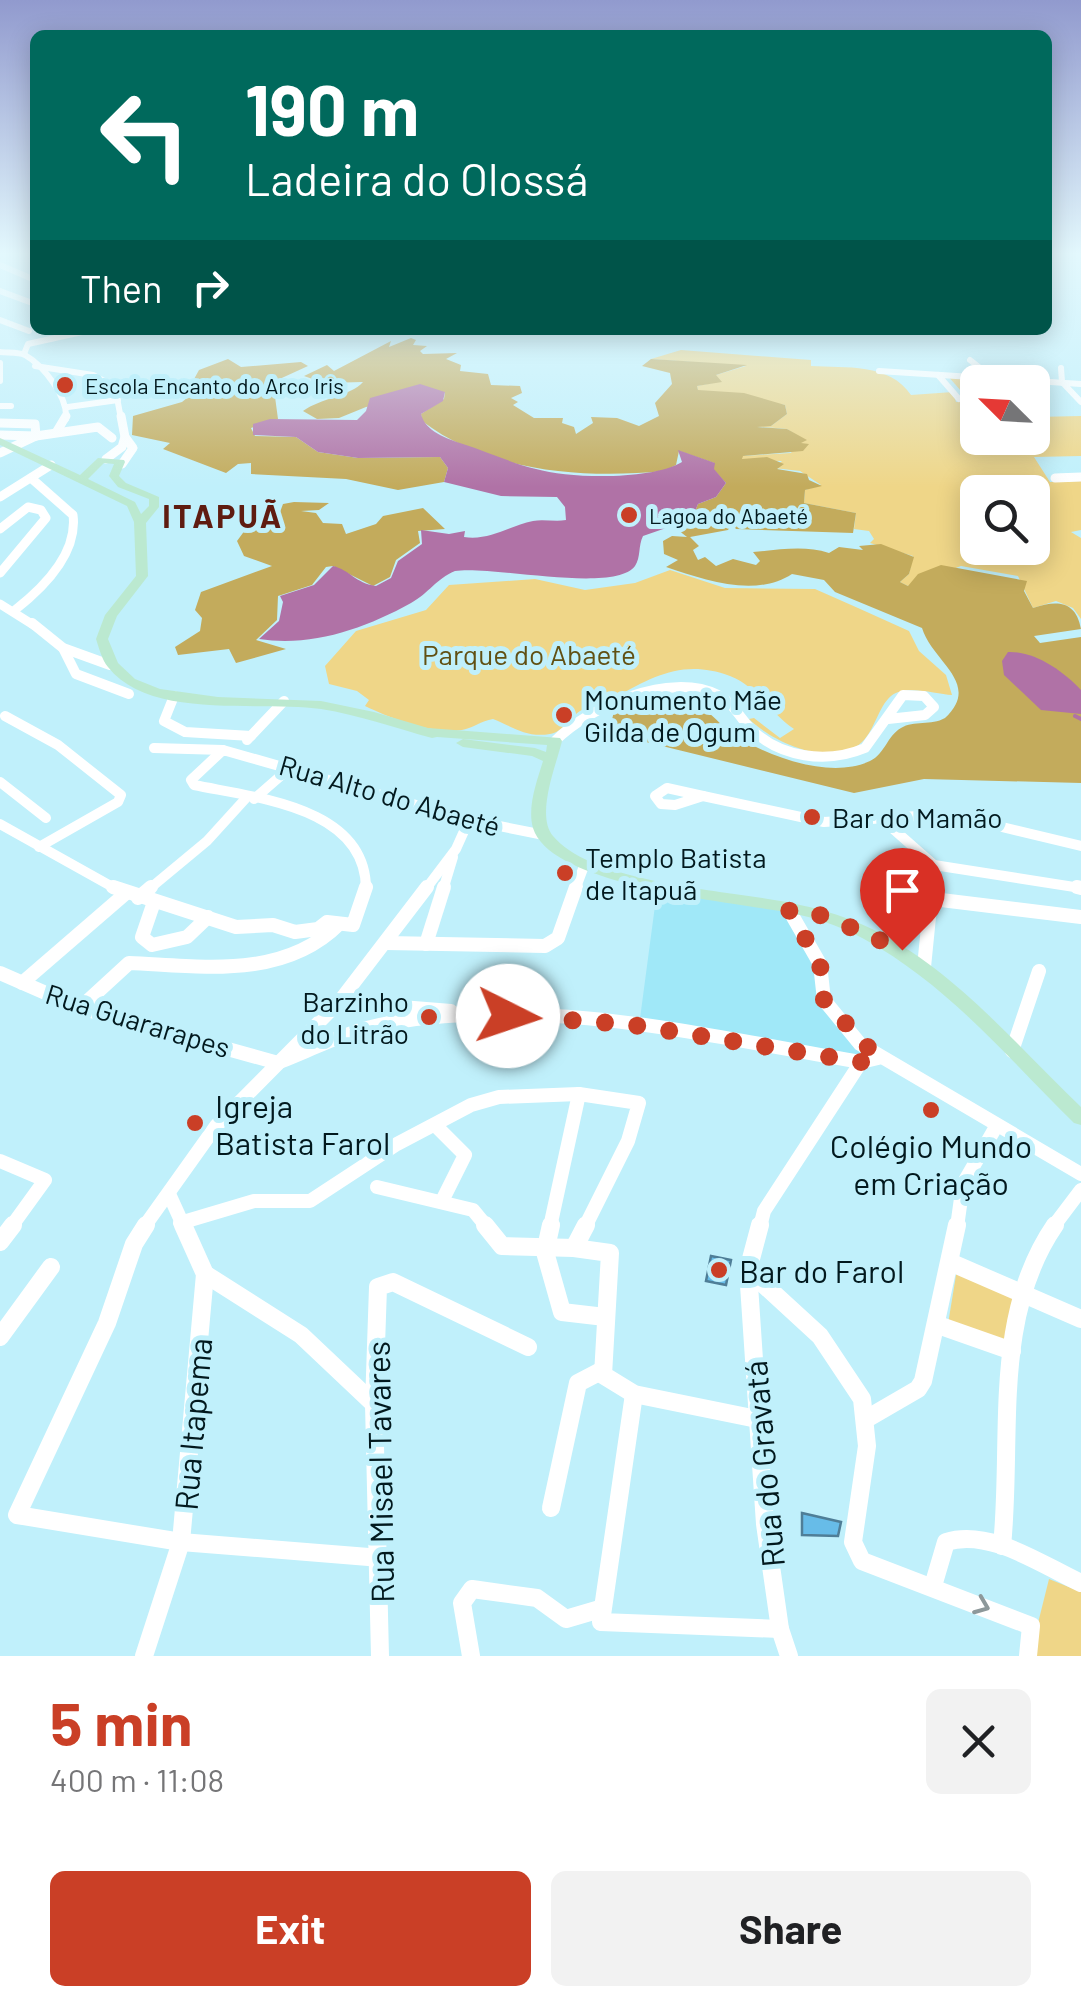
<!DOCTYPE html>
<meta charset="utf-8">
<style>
body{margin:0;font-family:Barlow,sans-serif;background:#f2f2f2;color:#202124;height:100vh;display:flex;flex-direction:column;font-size:38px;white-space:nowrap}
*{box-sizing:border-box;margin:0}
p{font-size:32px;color:#757577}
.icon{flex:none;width:55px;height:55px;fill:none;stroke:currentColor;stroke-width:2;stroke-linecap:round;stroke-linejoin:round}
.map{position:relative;height:1656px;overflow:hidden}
.details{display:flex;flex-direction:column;background:#fff;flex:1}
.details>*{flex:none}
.guide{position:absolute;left:30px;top:30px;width:1022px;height:305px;border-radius:15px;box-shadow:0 5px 25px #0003;background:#00695c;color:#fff;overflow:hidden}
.needle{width:65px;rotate:294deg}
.tools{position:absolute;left:960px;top:365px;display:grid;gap:20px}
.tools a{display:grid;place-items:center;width:90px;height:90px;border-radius:15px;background:#fff;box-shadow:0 5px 25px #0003;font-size:50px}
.pin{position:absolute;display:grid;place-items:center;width:85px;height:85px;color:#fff;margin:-102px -42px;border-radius:50% 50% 50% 0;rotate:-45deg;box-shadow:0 0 10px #0007}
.pin .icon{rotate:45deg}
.me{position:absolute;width:110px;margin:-55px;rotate:94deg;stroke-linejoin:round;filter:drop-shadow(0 0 8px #0008)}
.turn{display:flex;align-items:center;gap:35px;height:210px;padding:0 50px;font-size:45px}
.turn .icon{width:130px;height:130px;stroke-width:2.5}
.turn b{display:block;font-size:70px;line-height:85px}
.then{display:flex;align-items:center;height:95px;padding:0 50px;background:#0003;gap:20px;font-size:38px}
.round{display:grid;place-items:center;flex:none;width:105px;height:105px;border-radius:15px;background:#f2f2f2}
.head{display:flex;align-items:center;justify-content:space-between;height:170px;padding:0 50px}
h1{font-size:60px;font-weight:700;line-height:75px;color:#ca3f26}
.button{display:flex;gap:20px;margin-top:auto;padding:20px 50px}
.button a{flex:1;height:115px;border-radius:15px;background:#ca3f26;color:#fff;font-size:40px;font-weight:700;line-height:115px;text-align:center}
.button a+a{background:#f2f2f2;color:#202124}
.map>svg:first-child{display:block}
.built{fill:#a0e8f8}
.green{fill:#efd688;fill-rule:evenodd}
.forest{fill:#c3ab5c}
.water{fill:#b072a6}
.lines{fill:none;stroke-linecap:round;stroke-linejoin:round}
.stream{stroke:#b072a6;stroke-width:4}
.building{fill:#67bce8;stroke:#4f7e97;stroke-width:2.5}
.street-far4{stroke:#fff;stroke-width:6}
.street-far3{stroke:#fff;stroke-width:9}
.street-far2{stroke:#fff;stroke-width:10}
.street-far1{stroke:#fff;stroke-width:14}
.street{stroke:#fff;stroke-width:18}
.secondary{fill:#bbe9d0;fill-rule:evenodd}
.oneway{stroke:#8d989a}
.route{stroke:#ca3f26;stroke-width:18;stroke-dasharray:0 32.4}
.poi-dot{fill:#ca3f26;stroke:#c0f0fb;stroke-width:4}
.labels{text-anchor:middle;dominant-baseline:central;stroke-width:10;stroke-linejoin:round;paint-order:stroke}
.far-poi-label{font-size:22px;fill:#02191e;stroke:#c0f0fb;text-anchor:start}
.park-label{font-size:28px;fill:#615013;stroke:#c0f0fb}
.poi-label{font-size:28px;fill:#02191e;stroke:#c0f0fb;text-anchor:start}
.street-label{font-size:28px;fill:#02191e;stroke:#c0f0fb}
.far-district-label{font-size:32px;font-weight:bold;letter-spacing:2.5px;fill:#5f1c10;stroke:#c0f0fb}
.near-poi-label{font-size:32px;fill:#02191e;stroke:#c0f0fb;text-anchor:start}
.near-street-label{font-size:32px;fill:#02191e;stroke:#c0f0fb}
</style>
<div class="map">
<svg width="1081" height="1656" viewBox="0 0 1081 1656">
<rect width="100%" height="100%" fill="#c0f0fb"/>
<polygon class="built" points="658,883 789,910 805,934 823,996 861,1050 861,1062 639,1026"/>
<g class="green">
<path d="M681 350 811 360V366C845 368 890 363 911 395L953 392 956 402 969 400 947 375 1005 382H978V438H1032L1033 414 1036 417 1081 416V456L1034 457 1050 482 1081 481V530L1071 532 1081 538V619L1073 608 1056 601 1033 608 1018 576 961 566 908 586 900 582 909 574 913 556 870 543 874 539 869 531 854 529 856 513 804 503 805 490 821 485 800 471 774 468 782 461 742 460V456L791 453 799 437 787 429 753 426H771L787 414 785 405 698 391 697 386 712 383 716 375 746 366 651 359ZM978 492H1032V548H978Z"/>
<path d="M670 570 725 588 815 589 858 608 909 631 919 651 946 675 952 695C936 694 905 684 891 696 878 707 875 730 862 742 833 770 772 742 749 719L754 718 780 738 794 729C770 713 758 687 730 676 684 659 654 676 616 697 605 703 591 704 580 711 570 717 563 732 550 734 527 738 513 727 493 719 481 721 473 728 462 730 431 734 392 719 365 706L369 700 357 691 329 684 325 666 356 631 426 610 449 585 535 579 585 590 635 583Z"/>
<polygon points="957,1269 1014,1294 1004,1342 948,1324"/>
<polygon points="1049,1579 1081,1592 1081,1656 1037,1656 1037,1627"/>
</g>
<g class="forest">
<path d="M411 338 416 340 413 345 427 346 420 351 423 354 457 353 446 359 461 365 460 371 488 374 491 385 520 386 522 393 511 398 518 402 513 405 534 418H563L562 423 574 427 576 434 593 423 591 417 617 418 639 426 659 416 655 403 672 384 670 373 642 366 651 359 747 365 716 375 722 382 697 386 698 390 744 393 785 405 787 414 771 426 757 427 787 429 807 440 801 443 809 444 803 451 743 456 742 459 767 457 784 464 777 469 807 474 809 480 822 486 805 490 804 503 856 513 853 533 736 529 732 524 728 530 690 537 699 546 693 550 698 560 705 557 716 566 733 559 756 565 760 561 753 552C779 550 804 545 829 553L839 547 863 550 859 546 881 544 914 557 909 574 900 582 908 586 918 574 941 565 1027 581 1024 591 1033 608C1056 600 1076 600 1081 629L1034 636 1040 643 1081 637V783L924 779 854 793 609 733 614 711C638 703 663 695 689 702 707 706 717 723 732 733 765 756 830 780 870 761 885 754 887 736 901 728 914 720 931 726 945 718 982 683 933 663 922 628L835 592 824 580 792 574C755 598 705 580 666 567L678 560 664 554 663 541 672 536 687 537 678 530 680 524 692 519 698 504 716 497 726 483 713 469 714 463 679 451 676 465 664 471C583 479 489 472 422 421L421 414 444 399 445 392 366 407 339 418 317 419 303 411C321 398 351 396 363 382L324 383 304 376 327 365 334 371 391 341 389 347Z"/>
<polygon points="228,359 241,367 301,362 308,366 273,382 278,419 251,428 255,436 296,437 318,452 358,458 440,457 448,468 444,482 398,490 346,479 251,474 251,463 238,464 226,473 163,449 170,443 132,435 133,416 182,402 202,386 193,381 199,370"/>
<polygon points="294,502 329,503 319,510 301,511 316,513 323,523 342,524 346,534 376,524 383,516 423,508 445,529 418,531 420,543 396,560 390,577 373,586 333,566 326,567 312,585 278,596 277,620 256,640 286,649 236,663 229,649 178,655 175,647 200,631 202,618 195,610 201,592 272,566 244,556 237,541 251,522 276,523 283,504"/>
</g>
<g class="water">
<path d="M420 384 445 392 443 401 421 414C425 431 447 439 463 444 488 452 511 463 536 469 571 479 652 480 682 462L678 450 715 463 714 469 726 483 716 497 698 504 692 519 643 536C638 546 641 557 635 566 614 594 491 565 455 571 436 579 429 593 411 603 364 629 312 647 259 639L279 621 283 602 280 596 314 585 333 566C350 570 355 583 376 586L391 578 398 561 422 544 421 530 449 534 465 531 464 537C489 541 509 526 533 521 543 519 556 522 566 520L565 507 557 497 501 496 444 482 448 468 440 457 358 458 318 452 296 437 253 435V424L270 419 357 420 366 411 370 398Z"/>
<path d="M1008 652C1035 651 1063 671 1081 690V714L1041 710 1004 675 1002 661Z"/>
</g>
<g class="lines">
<polyline class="stream" points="1075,716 1081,719"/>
</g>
<g class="building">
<polygon points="711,1256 731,1260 726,1285 706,1281"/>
<polygon points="802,1513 841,1522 838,1536 802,1535"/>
</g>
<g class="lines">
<g class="street-far4">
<polyline points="0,265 35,280"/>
<polyline points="0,291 35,304"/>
<polyline points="0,320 29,331"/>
<path d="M0 352C7 353 19 352 25 355 44 366 68 397 66 419"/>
<polyline points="24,354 28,344 91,330"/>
<polyline points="970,360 989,375"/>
<polyline points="0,363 0,381"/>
<polyline points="35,366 93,375 115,387 121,419"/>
<polyline points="1061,368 1062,382 1081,402"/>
<polyline points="879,371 1081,384"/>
<polyline points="938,375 959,399"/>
<polyline points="0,406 11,406"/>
<polyline points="68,407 118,400"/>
</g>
<g class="street-far3">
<polyline points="121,416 125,437 133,448 122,464"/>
<polyline points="0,423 35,424 36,436"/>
<polyline points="57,431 66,416"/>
<polyline points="0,435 36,436 98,427 112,438"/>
<polyline points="0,453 36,436"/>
<polyline points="106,459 122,447 125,437"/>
<polyline points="1055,478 1081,477"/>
<polyline points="0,497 51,465"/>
<polyline points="0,529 28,507 41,510 46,518 0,573"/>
<polyline points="0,604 35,626"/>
<path d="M15 610C43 588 78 554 73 515L31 478"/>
</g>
<g class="street-far2">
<polyline points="32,623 63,648 110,665"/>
<polyline points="63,648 76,674 129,694"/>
<polyline points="174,696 164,721 185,732 251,736"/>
<polyline points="5,716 58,745 121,795 118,802 39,847"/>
<polyline points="247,740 284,701"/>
<path d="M555 741C590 706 670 671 718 695 733 702 739 717 750 728 780 758 827 764 865 748L903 695 924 696 934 707 925 715 888 719"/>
<polyline points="154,748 223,750"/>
<polyline points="0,782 46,818"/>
<polygon points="667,788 703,796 675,805 661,804 655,796"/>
<polyline points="703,796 824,822 918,816 969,819 1081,846"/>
<polyline points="254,799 292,766"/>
<polyline points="883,820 934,865 1081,888"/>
<polyline points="0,824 118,890"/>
<polyline points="148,890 207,841 247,797"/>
<path d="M366 890C367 807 257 798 194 785L191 780 223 750 469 820 544 835"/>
<polyline points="425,890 456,849 469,820"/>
<polyline points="443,890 453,857"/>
<polyline points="575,890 584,866"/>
<polyline points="932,890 934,865"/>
</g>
<g class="street-far1">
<polyline points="113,887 236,927 273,925 295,932 318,929 327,922 353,925 366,887"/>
<polyline points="1077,887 1081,888"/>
<polyline points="138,898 151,887"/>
<polyline points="933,899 1081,917"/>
<polyline points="154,902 142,937 152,945 187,937 208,917"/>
<polyline points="789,910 820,964 824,1000 860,1044 1081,1174"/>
<polyline points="386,943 545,946 558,938 576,887"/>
<polyline points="426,944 444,887"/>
<polyline points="924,967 932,887"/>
<polyline points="0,973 80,1008 278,1063"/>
<polyline points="22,983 125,894"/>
<polyline points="339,1002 451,1011"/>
<path d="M80 1008 129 963C200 966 283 980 339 924"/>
<polyline points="1012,1051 1039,971"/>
<path d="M282 1061C317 1047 353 1029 390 1023 547 996 707 1036 861 1062L878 1058"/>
<polyline points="436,1126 465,1155 443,1199"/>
<polyline points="0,1161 45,1180 11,1227"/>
<polyline points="377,1187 473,1210 487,1227"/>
<polyline points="169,1194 184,1227"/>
<polyline points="180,1223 254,1201 310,1201 397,1144 471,1105 499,1097 579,1094 639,1103 628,1141 585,1227"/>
<polyline points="144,1227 216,1126 339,1002 427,887"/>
<polyline points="550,1227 579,1094"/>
<polyline points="760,1227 764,1211 861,1062"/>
<polyline points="957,1227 963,1184 997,1125"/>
<polyline points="1053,1227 1081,1190"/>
</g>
<g class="street">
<polyline points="146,1225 134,1244 107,1323 17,1515 181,1542 381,1558"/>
<polyline points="485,1225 502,1246 574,1248 586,1225"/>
<polyline points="551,1225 545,1252 562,1312 605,1317"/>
<polyline points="760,1225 748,1270 765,1524 780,1629 789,1656"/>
<polyline points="0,1242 13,1225"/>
<polyline points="574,1248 610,1253 603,1375 634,1394 757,1419"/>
<polyline points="952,1263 1081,1319"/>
<polyline points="748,1270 820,1336 862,1399 867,1446 853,1542 862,1561 1031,1626 1028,1656"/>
<polyline points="205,1274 301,1335 374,1404"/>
<polyline points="938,1325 1012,1351"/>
<polyline points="0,1337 51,1267"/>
<polyline points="634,1394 601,1622 780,1629"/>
<polyline points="868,1418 918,1389 923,1381 957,1225"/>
<polyline points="551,1508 578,1383 601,1371"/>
<path d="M1002 1546C1013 1438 991 1318 1055 1225"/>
<path d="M933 1586 946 1542C990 1528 1042 1565 1081 1583"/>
<polyline points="144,1656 181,1542 205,1274 183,1225"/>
<polyline points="380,1656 374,1404 378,1287 393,1282 528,1347"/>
<polyline points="471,1656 462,1603 472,1589 537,1598 566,1619 600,1609"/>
</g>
<path class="secondary" d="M0 438 80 475 98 458 124 460 125 462 119 476 126 483 159 497V507L146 523 148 576 117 616 108 639 118 663 135 679 160 689 218 697 321 701 374 712 428 728 560 738 562 741C557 763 535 815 553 836 595 886 737 890 800 905 825 910 849 918 872 929 955 970 1015 1044 1081 1107V1125L1074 1123C1008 1058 947 984 864 939 844 928 822 920 800 915 744 902 552 889 533 828 527 807 537 781 543 761L532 756 463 747 456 743 463 739 535 748 546 752 547 745 437 737 432 738C395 728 359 715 321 709 260 700 150 721 108 667 102 660 99 648 96 639L105 615 136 576 134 522 127 506 0 445ZM104 463 114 464 109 476 118 487 149 499V506L141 514 135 502 88 479Z"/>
</g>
<defs><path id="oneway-chevron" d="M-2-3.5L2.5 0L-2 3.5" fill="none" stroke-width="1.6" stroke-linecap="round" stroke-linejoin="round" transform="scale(2.5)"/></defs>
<use class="oneway" href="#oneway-chevron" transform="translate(982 1606) rotate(22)"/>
<linearGradient id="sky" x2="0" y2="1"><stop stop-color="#919ace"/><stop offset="0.52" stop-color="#e3f8fd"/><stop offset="1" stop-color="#e3f8fd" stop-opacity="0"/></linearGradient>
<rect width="1081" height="487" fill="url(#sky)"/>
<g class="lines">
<polyline class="route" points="508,1016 627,1024 861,1062 878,1058 824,1000 820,964 789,910 825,916 902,950"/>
</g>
<g class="poi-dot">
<circle cx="65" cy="385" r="10"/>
<circle cx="629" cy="515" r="10"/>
<circle cx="564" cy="715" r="10"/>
<circle cx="812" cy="817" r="10"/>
<circle cx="565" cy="873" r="10"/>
<circle cx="429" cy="1017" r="10"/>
<circle cx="931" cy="1110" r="10"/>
<circle cx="195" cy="1123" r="10"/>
<circle cx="719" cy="1270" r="10"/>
</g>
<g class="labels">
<g class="far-poi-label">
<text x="85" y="385">Escola Encanto do Arco Iris</text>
<text x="649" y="515">Lagoa do Abaeté</text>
</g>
<g class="park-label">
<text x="529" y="654">Parque do Abaeté</text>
</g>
<g class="poi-label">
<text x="584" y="699">Monumento Mãe<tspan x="584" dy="32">Gilda de Ogum</tspan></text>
<text x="832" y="817">Bar do Mamão</text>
<text x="585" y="857">Templo Batista<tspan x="585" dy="32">de Itapuã</tspan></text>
<text x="409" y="1001" text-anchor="end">Barzinho<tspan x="409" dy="32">do Litrão</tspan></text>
</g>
<g class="street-label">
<text transform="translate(390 795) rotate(16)">Rua Alto do Abaeté</text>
<text transform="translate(138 1020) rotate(17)">Rua Guararapes</text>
</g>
<g class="far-district-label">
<text x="223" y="515">ITAPUÃ</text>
</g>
<g class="near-poi-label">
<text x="215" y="1105">Igreja<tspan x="215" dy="37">Batista Farol</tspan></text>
<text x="931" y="1145" text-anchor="middle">Colégio Mundo<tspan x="931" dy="37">em Criação</tspan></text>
<text x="739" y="1270">Bar do Farol</text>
</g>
<g class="near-street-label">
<text transform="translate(192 1424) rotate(-85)">Rua Itapema</text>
<text transform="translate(763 1464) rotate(-95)">Rua do Gravatá</text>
<text transform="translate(379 1472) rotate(-91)">Rua Misael Tavares</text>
</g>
</g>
</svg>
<div class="tools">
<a><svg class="needle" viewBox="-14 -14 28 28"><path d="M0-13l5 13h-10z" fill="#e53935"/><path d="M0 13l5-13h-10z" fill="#757577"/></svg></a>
<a><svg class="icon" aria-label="search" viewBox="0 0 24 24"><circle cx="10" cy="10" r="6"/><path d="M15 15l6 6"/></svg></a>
</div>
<div class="pin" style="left:902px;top:950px;background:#d93025"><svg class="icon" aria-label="arrive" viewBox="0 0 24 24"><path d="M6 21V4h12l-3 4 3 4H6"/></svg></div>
<svg class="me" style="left:508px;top:1016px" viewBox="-20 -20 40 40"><circle r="19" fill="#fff"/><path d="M0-13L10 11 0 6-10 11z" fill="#ca3f26"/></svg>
<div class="guide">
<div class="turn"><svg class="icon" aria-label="left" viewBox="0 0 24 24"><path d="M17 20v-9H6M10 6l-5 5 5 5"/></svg><div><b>190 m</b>Ladeira do Olossá</div></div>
<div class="then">Then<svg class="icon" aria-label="right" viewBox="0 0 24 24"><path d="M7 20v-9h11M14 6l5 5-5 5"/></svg></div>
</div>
</div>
<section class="details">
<div class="head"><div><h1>5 min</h1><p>400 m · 11:08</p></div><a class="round"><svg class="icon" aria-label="close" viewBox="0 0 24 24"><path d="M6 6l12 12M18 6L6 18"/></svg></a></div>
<div class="button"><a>Exit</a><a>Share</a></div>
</section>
